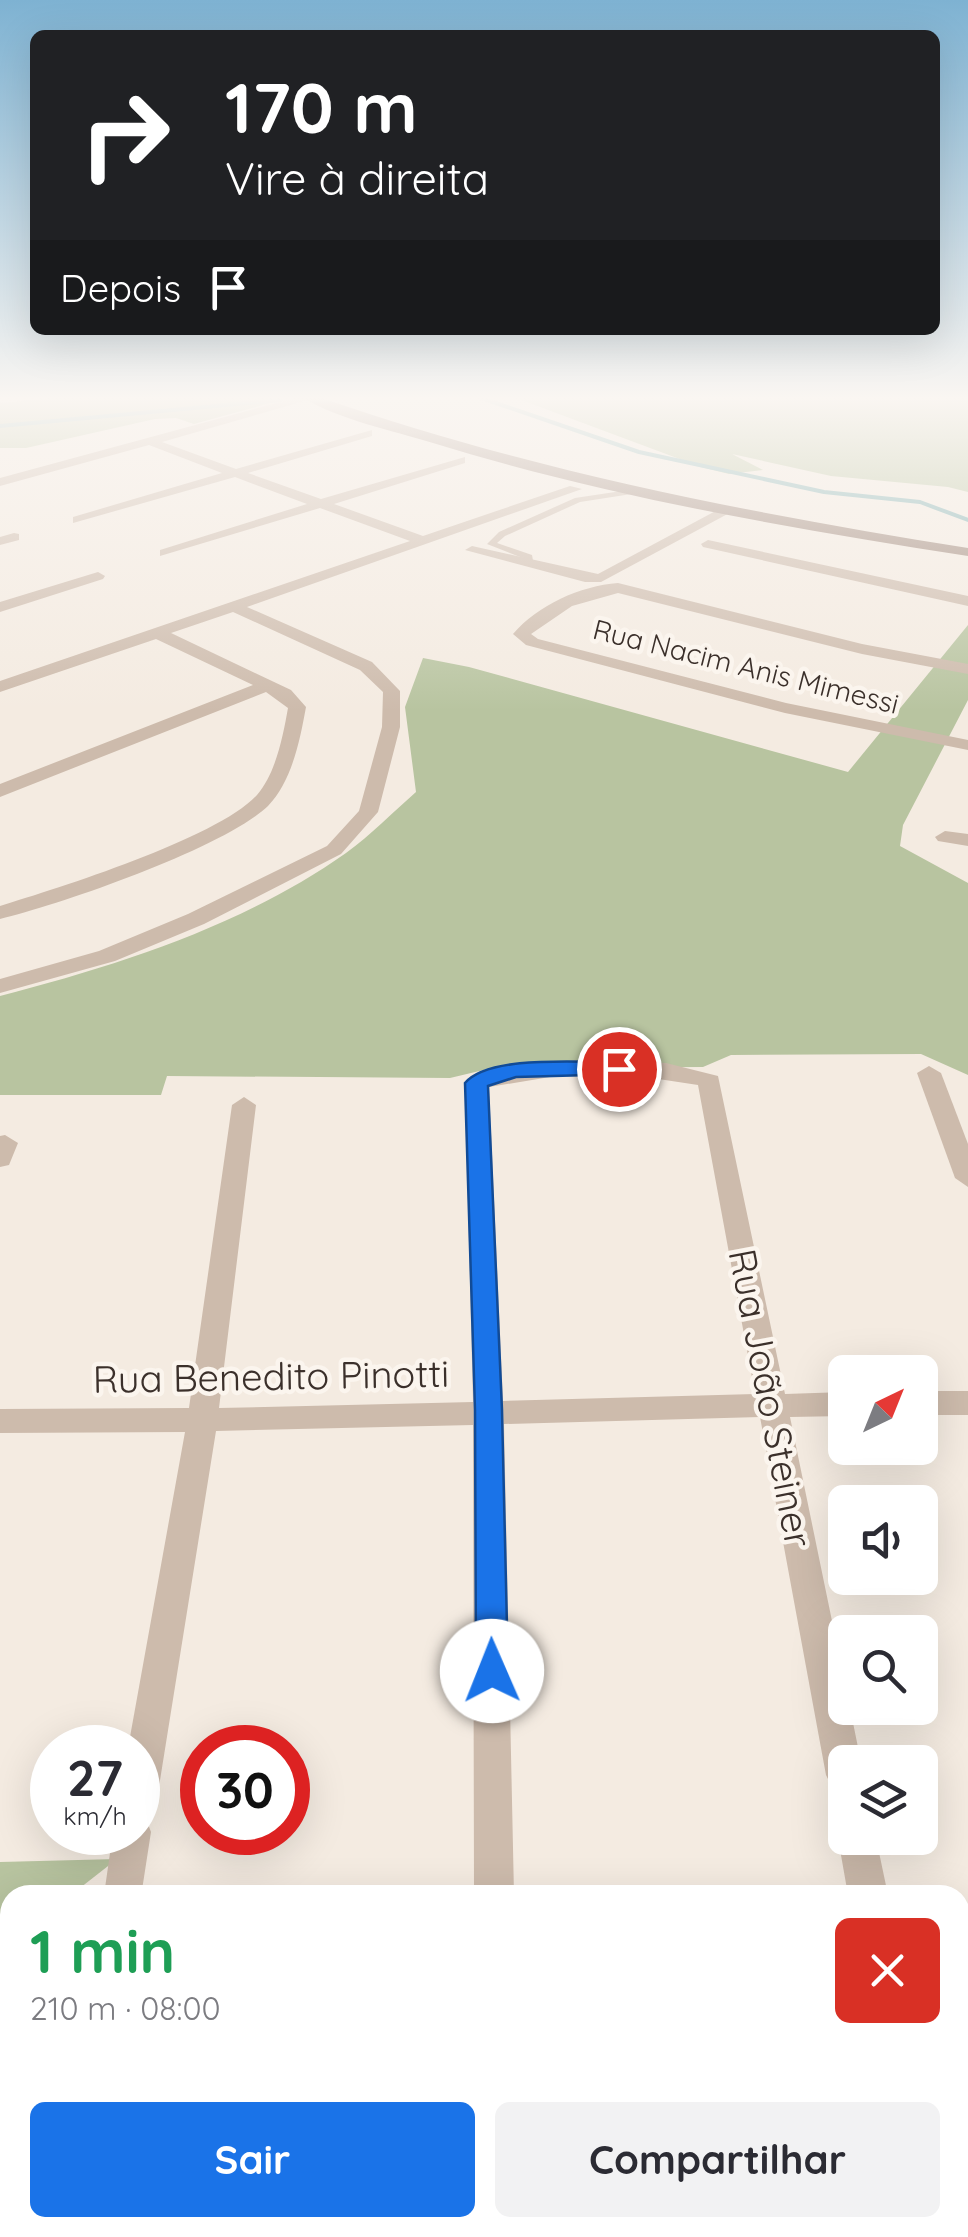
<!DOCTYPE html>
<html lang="pt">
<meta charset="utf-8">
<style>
body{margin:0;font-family:Quicksand,sans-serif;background:#f2f2f3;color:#2b2b33;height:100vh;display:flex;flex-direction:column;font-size:38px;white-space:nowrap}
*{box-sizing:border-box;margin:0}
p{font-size:32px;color:#7c7c81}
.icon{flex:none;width:55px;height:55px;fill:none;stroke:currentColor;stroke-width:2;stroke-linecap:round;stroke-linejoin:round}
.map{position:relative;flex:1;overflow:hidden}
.sheet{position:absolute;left:0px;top:1885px;width:970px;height:352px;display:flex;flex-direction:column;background:#fff;border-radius:30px 30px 0 0;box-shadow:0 10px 40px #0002}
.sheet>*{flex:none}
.banner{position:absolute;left:30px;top:30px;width:910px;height:305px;border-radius:15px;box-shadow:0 10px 40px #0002;background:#202124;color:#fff;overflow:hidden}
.needle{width:65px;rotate:43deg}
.fabs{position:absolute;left:828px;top:1355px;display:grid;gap:20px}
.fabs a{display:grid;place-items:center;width:110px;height:110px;border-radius:15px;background:#fff;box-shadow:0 10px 40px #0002;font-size:50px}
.speed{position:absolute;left:30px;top:1725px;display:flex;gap:20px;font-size:50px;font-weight:700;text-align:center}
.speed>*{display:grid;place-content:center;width:130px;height:130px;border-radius:50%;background:#fff;box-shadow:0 10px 40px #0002;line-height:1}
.speed small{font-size:25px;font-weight:400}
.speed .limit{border:15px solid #d22;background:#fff;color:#111}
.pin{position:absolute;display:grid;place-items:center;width:85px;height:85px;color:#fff;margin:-42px;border:5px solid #fff;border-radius:50%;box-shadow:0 2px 10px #0007}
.me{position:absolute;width:110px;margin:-55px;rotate:359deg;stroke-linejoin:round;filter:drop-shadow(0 0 8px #0008)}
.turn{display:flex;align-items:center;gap:35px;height:210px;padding:0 30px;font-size:45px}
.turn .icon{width:130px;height:130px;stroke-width:2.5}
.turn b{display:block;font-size:70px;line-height:85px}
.then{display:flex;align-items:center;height:95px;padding:0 30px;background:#0003;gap:20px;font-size:38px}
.round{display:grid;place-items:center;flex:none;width:105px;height:105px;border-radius:15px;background:#f2f2f3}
.head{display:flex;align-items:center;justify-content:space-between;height:170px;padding:0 30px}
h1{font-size:60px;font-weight:700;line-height:75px;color:#1e9e55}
.cta{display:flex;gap:20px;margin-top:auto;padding:20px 30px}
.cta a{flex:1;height:115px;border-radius:15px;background:#1a73e8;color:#fff;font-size:40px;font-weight:700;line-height:115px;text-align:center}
.cta a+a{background:#f2f2f3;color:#2b2b33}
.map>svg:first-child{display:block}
.green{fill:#b8c4a0}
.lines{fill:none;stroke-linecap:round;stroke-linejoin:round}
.stream{stroke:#7fb0b2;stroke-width:4}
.lane{fill:#cdbbac;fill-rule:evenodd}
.street{fill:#cdbbac;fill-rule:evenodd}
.secondary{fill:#a18a7d;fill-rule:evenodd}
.route{fill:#1a73e8;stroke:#114b97;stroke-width:2.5}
.labels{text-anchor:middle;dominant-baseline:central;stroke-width:9;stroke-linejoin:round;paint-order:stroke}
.far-street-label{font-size:28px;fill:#3b302b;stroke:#fbf5ee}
.near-street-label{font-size:38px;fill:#3b302b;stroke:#fbf5ee}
</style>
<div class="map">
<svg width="968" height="2237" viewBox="0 0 968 2237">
<rect width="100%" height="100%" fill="#f4ebe1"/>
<g class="green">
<polygon points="53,398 268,398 281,400 194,424 176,418 155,419 26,448 0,448 0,403"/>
<polygon points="516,398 968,398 968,492 948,487 831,476 732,454 763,470 729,474 701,467"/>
<path d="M968 625V700L903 825 900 846 968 883V1075L921 1054 731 1055 703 1067 492 1068 450 1078 167 1076 161 1095H0V996C120 965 244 925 346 853 371 835 393 812 416 792L405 707 423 658 469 667 848 772Z"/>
<polygon points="117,1859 71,1895 10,1895 10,1976 0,1976 0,1862"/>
<polygon points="960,2120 968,2120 968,2237 0,2237 0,2145 10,2145 10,2228 960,2228"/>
</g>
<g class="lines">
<g class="stream">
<polyline points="481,398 639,452 824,492 920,502 968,520"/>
<polyline points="0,426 281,400"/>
</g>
<polygon class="lane" points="635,489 639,491 638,493 580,502 505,536 497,543 532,555 534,566 528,566 525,559 487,544 499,532 575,498"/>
<g class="street">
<path d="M295 398H315L162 442 236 469 372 430V436L248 473 321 499 465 457V463L334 504 423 536 570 486 582 489 247 607 372 662 400 691V727L378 812 341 854 204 924 115 961 0 993V979L99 951 188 914 327 846 359 811 382 727 383 692 360 670 233 612 171 633 291 690 306 707C300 740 292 781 268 806 224 848 62 904 0 919V906C59 888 218 838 257 795 276 773 283 736 288 708L266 692 0 797V784L253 685 156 639 0 692V681L410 541 320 508 160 556V550L307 504 235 477 73 523V517L222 473 149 445 0 486V478Z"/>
<polygon points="723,507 735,510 601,582 585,582 465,550 472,546 598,574"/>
<polygon points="14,533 19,534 19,540 0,545 0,537"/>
<polygon points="708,540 968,596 968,606 703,547 701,544"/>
<polygon points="98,572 105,576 103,579 0,612 0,602"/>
<path d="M618 583 862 644 968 664V674L862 654 618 593 572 606 531 634 538 639 786 703 968 740V750L785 713 526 645 513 634C538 605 580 586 618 583Z"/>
<polygon points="945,831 968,834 968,846 938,841 935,837"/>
<path d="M594 1060 666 1063 718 1076 785 1394 845 1392V1416L790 1417 845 1684V1708H850L861 1762H845V1792L832 1787 826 1775 760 1417 504 1424 514 1895H474L473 1425 216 1431 157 1799 151 1812 139 1816 146 1819 151 1832 142 1890 140 1895H104L113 1832H138V1748H128L185 1432 0 1433V1409L189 1408 232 1105 244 1097 256 1105 219 1408 473 1402 465 1083C486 1060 562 1062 594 1060ZM632 1075 698 1085 755 1394 503 1401 489 1087 556 1076Z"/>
<polygon points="929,1066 941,1073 968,1144 968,1187 955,1178 917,1073"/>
<polygon points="5,1135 18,1143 9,1165 0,1167 0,1136"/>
<rect x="920" y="1391" width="48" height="24"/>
<polygon points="845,1824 845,1838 876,1838 888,1895 848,1895 838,1838"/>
</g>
<g class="secondary">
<path d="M304 398H322C532 471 748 513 968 548V556C788 528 608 497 433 443 394 431 337 419 304 398Z"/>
<rect x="960" y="1973" width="8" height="42"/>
<rect x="0" y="1981" width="10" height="42"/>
<rect x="960" y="2031" width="8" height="42"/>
<polygon points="10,2049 10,2091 0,2092 0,2050"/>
</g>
</g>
<linearGradient id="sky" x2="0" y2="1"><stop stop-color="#7eb2d2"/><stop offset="0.56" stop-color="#faf6f2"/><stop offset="1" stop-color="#faf6f2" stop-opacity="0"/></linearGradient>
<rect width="968" height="711" fill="url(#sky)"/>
<path class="route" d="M619 1062 627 1064 630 1069 627 1074 516 1077 488 1086 502 1410 508 1671 503 1681 492 1685 480 1681 476 1671 475 1410 465 1083C490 1054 582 1063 619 1062Z"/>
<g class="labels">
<g class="far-street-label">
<text transform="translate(746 666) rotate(14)">Rua Nacim Anis Mimessi</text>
</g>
<g class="near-street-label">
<text transform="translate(271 1376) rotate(-1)">Rua Benedito Pinotti</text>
<text transform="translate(771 1398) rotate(79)">Rua João Steiner</text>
</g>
</g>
</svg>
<div class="fabs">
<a><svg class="needle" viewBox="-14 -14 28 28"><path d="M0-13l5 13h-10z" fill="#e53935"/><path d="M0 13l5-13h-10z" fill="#7c7c81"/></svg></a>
<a><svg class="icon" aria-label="sound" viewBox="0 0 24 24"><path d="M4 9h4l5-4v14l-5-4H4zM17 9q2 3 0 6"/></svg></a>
<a><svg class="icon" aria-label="search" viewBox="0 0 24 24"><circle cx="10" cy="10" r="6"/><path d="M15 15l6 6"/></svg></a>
<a><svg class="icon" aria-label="layers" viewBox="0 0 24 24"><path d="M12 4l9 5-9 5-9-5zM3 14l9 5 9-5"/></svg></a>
</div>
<div class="speed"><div>27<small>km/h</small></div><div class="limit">30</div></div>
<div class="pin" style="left:619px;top:1069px;background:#d93025"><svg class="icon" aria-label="arrive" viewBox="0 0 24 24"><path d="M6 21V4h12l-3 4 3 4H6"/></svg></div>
<svg class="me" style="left:492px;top:1671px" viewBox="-20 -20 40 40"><circle r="19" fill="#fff"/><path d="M0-13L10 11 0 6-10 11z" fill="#1a73e8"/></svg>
<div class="banner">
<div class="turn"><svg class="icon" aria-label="right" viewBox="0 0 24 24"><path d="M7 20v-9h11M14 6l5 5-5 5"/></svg><div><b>170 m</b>Vire à direita</div></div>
<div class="then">Depois<svg class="icon" aria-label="arrive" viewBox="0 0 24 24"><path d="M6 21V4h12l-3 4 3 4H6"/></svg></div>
</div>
<section class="sheet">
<div class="head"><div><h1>1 min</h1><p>210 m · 08:00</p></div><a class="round" style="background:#d93025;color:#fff"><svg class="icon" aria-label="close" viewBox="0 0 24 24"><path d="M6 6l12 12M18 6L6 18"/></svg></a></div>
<div class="cta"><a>Sair</a><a>Compartilhar</a></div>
</section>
</div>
